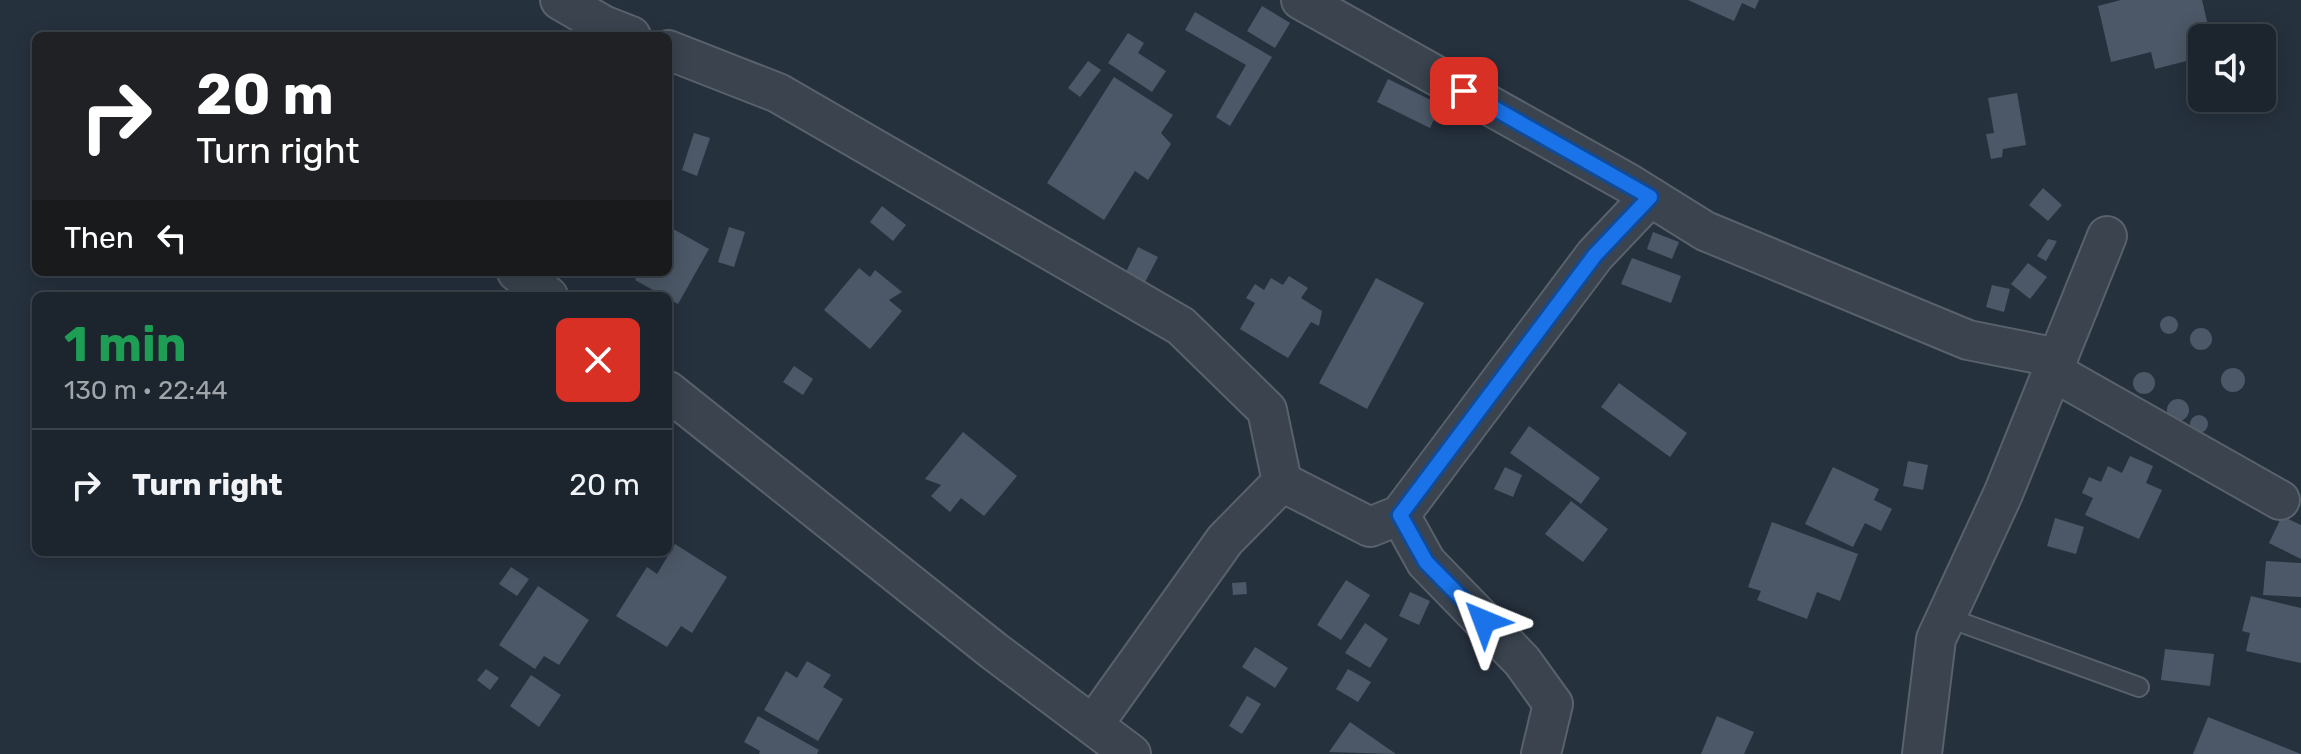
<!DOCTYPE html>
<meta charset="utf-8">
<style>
body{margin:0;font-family:Rubik,sans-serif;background:#29313a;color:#f1f3f6;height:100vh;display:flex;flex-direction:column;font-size:30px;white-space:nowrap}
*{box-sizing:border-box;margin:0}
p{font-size:26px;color:#a0a5aa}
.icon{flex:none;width:44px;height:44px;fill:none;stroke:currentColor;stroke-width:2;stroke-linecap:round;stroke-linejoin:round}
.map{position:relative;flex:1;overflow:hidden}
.drawer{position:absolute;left:32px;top:292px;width:640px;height:264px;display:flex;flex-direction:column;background:#1c252e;border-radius:12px;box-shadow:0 4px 20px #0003,0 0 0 2px #3a424a}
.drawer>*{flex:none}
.top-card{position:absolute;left:32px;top:32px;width:640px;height:244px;border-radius:12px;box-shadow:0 4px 20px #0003,0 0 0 2px #3a424a;background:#202124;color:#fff;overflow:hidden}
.tools{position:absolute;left:2188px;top:24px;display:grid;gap:16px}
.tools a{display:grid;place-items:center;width:88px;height:88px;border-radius:12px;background:#1c252e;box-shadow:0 4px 20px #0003,0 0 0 2px #3a424a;font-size:40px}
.pin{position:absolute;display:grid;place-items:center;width:68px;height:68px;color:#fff;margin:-34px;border-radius:16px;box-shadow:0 4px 12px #0006}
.me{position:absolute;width:88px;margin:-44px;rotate:316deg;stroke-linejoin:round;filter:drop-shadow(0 0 6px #0008)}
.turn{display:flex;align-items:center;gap:28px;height:168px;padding:0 32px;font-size:36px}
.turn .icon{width:104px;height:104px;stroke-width:2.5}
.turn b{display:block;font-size:56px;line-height:68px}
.then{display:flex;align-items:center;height:76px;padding:0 32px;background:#0003;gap:16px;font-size:30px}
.round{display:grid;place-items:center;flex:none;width:84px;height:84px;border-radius:12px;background:#29313a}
.summary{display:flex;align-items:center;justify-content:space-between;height:136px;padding:0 32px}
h1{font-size:48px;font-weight:700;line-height:60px;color:#1e9e55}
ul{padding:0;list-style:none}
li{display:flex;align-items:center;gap:24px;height:112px;padding:0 32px;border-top:2px solid #3a424a}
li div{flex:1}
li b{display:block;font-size:30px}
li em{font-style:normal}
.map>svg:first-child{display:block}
.building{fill:#4c5867}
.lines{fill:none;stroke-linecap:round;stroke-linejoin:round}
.lane-casing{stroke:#58616c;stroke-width:22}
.street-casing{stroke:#58616c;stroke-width:42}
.lane{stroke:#3a434e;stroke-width:18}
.street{stroke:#3a434e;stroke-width:38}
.route-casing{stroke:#114b97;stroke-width:20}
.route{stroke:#1a73e8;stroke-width:14}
</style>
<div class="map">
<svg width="2301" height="754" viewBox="0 0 2301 754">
<rect width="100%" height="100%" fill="#26313e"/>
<g class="building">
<polygon points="1688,0 1759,0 1755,9 1742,3 1734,21"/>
<polygon points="2121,0 2202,0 2211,38 2202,38 2202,57 2155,69 2151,52 2111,62 2098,6"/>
<polygon points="1262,6 1290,23 1275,48 1247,31"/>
<polygon points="1195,12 1272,57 1230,126 1216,117 1246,65 1185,30"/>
<polygon points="1128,33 1144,43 1138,53 1166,71 1152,92 1108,63"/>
<polygon points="1088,61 1101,70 1080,97 1068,88"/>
<polygon points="1114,77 1173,115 1161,133 1171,144 1148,180 1135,171 1104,220 1047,183"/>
<polygon points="1388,79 1441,105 1430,128 1377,102"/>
<polygon points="2017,93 2026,145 2003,149 2002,157 1991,159 1986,134 1994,133 1988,98"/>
<polygon points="694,133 710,138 697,176 682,170"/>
<polygon points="2043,188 2062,205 2048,221 2029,205"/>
<polygon points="882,206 906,225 893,241 870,222"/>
<polygon points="668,226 709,249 678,304 635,280 639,272 668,272"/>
<polygon points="729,227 745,232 734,267 718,262"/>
<polygon points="1653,232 1679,242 1672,259 1647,249"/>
<polygon points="2048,239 2057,241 2046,261 2037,256"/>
<polygon points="1138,247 1158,257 1143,286 1124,276"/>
<polygon points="1632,258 1681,276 1671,303 1621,284"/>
<polygon points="2028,263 2047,277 2030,299 2011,284"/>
<polygon points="859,268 870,277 875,270 902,292 889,300 902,311 870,349 824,310"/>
<polygon points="1289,276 1308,288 1301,298 1322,311 1319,326 1311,322 1288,358 1240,329 1255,303 1246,298 1255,284 1264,290 1271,278 1283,285"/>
<polygon points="1376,278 1424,303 1367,409 1319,383"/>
<polygon points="1992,285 2010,289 2004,312 1986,307"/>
<circle cx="2169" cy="325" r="9"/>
<circle cx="2201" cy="339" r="11"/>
<polygon points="794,366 813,379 803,395 783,382"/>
<circle cx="2233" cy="380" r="12"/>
<circle cx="2144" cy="383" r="11"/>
<polygon points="1619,383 1687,433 1670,457 1601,407"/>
<circle cx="2178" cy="410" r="11"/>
<circle cx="2199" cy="424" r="9"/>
<polygon points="1529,426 1600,478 1581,504 1510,453"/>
<polygon points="963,432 1017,476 984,516 961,498 950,512 931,496 941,485 925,479"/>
<polygon points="2130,456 2153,466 2146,483 2162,490 2139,539 2085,515 2093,498 2082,493 2089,477 2101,482 2108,466 2122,473"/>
<polygon points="1908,461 1928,465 1923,490 1903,486"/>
<polygon points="1505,467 1522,475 1513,497 1494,489"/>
<polygon points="1833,467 1879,489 1874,500 1892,509 1881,531 1865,523 1853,547 1805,524"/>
<polygon points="1571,501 1608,529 1583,562 1545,534"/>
<polygon points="2282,516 2301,525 2301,559 2269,543"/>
<polygon points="2055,518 2084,527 2076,554 2047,546"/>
<polygon points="1772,522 1858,554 1840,601 1817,592 1807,619 1757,600 1761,591 1748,587"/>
<polygon points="675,544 727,577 692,633 681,626 667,647 616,616 647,567 657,574"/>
<polygon points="2266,561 2301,563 2301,597 2263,595"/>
<polygon points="511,567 529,579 517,596 499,584"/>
<polygon points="1346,580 1370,595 1341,640 1317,625"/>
<polygon points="1246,582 1247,594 1233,595 1232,583"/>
<polygon points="538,586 589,620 559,665 544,656 535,669 499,645"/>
<polygon points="1410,592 1430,601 1419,625 1399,616"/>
<polygon points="2251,596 2301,608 2301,663 2246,651 2250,633 2242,631"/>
<polygon points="1365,623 1388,639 1370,668 1345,653"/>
<polygon points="1255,647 1288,668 1275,688 1242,667"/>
<polygon points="2165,649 2214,654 2210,686 2161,680"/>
<polygon points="807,661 831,675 823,687 843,699 818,741 764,710 786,671 797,678"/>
<polygon points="486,669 499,678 490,690 477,680"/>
<polygon points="1348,669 1371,682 1358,702 1336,689"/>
<polygon points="531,675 561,695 539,727 510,706"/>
<polygon points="1247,696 1261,704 1242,734 1229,726"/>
<polygon points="758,716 819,750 817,754 759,754 760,751 744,742"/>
<polygon points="1717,716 1754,732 1744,754 1701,754"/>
<polygon points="2208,717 2301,754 2193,754"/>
<polygon points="1350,722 1396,754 1329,752"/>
</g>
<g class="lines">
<defs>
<polyline id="lane" points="1946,617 2139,687"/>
<g id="street">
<polyline points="560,0 603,25 631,36"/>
<polyline points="1301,0 1628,183 1705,231 1968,340 2058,358"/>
<polyline points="668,50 778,93 1181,326 1267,410 1282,482 1225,540 1093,725"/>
<polyline points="517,272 548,296"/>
<polyline points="2052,371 2280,500"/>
<polyline points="668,391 994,651 1131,754"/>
<polyline points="1282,482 1370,527 1400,515"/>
<polyline points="1541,754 1553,704 1522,661 1426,562 1400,515 1595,255 1650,197"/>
<polyline points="1922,754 1936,639 2003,494 2107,236"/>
</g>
</defs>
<use href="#lane" class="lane-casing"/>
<use href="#street" class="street-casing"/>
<use href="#lane" class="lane"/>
<use href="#street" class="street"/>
</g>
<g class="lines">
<defs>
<polyline id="route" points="1464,91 1650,197 1595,255 1400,515 1426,562 1484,621"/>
</defs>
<use href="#route" class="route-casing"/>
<use href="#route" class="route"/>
</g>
</svg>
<div class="tools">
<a><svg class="icon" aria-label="sound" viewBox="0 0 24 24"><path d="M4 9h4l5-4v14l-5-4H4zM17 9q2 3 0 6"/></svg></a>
</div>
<div class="pin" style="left:1464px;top:91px;background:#d93025"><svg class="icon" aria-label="arrive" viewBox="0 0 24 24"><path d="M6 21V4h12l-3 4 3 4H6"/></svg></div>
<svg class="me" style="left:1484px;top:621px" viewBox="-20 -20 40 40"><path d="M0-17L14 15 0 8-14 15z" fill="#1a73e8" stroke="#fff" stroke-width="4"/></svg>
<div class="top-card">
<div class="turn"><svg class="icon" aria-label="right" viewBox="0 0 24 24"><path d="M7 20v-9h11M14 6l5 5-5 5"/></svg><div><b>20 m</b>Turn right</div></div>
<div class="then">Then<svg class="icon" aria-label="left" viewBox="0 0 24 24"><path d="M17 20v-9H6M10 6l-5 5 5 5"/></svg></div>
</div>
<section class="drawer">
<div class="summary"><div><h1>1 min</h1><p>130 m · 22:44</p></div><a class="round" style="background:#d93025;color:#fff"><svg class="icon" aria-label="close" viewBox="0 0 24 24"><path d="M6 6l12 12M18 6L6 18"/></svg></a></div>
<ul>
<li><svg class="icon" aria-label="right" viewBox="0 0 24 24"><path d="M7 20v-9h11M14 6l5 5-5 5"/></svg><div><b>Turn right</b></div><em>20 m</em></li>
</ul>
</section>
</div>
